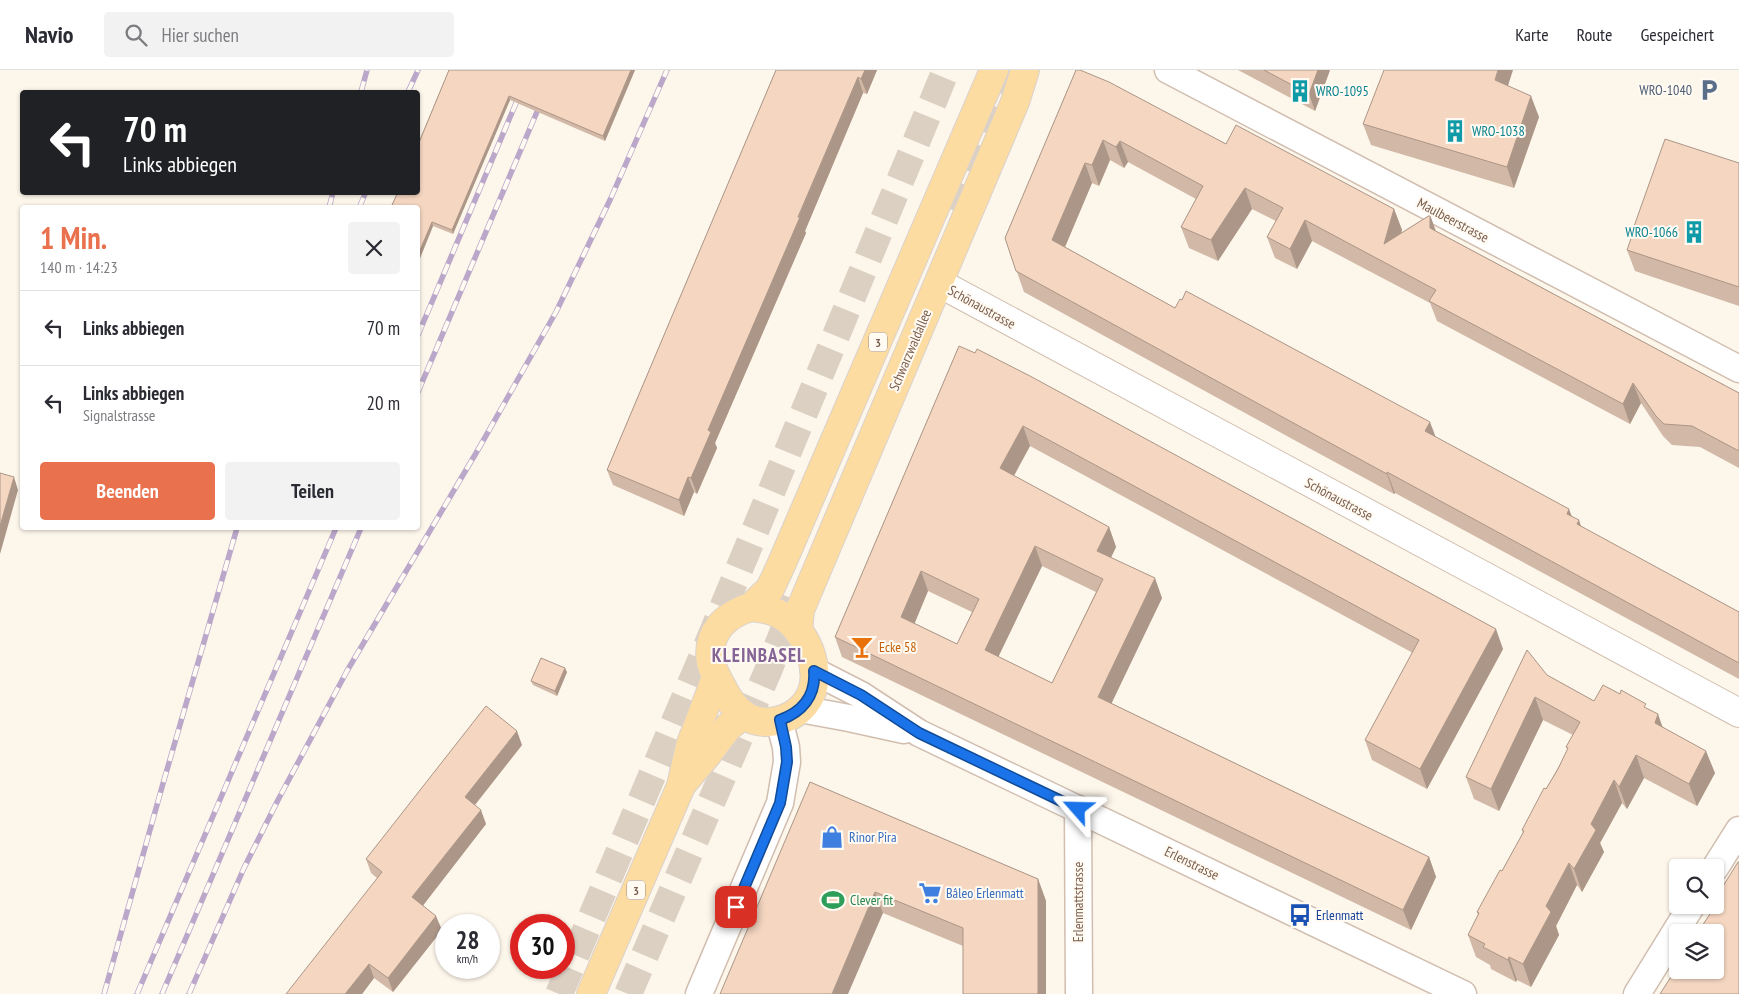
<!DOCTYPE html>
<html lang="de">
<meta charset="utf-8">
<style>
body{margin:0;font-family:"PT Sans Narrow",sans-serif;background:#f2f2f3;color:#2b2b33;height:100vh;display:flex;flex-direction:column;font-size:19px;white-space:nowrap}
*{box-sizing:border-box;margin:0}
p{font-size:16px;color:#7c7c81}
.icon{flex:none;width:28px;height:28px;fill:none;stroke:currentColor;stroke-width:2;stroke-linecap:round;stroke-linejoin:round}
.map{position:relative;flex:1;overflow:hidden}
.details{position:absolute;left:20px;top:135px;width:400px;height:325px;display:flex;flex-direction:column;background:#fff;border-radius:5px;box-shadow:0 1px 4px #0004}
.details>*{flex:none}
.banner{position:absolute;left:20px;top:20px;width:400px;height:105px;border-radius:5px;box-shadow:0 1px 4px #0004;background:#202124;color:#fff;overflow:hidden}
.fabs{position:absolute;left:1669px;top:789px;display:grid;gap:10px}
.fabs a{display:grid;place-items:center;width:55px;height:55px;border-radius:5px;background:#fff;box-shadow:0 1px 4px #0004;font-size:25px}
.speed{position:absolute;left:435px;top:844px;display:flex;gap:10px;font-size:25px;font-weight:700;text-align:center}
.speed>*{display:grid;place-content:center;width:65px;height:65px;border-radius:50%;background:#fff;box-shadow:0 1px 4px #0004;line-height:1}
.speed small{font-size:12px;font-weight:400}
.speed .limit{border:8px solid #d22;background:#fff;color:#111}
.pin{position:absolute;display:grid;place-items:center;width:42px;height:42px;color:#fff;margin:-21px;border-radius:10px;box-shadow:0 2px 8px #0006}
.me{position:absolute;width:55px;margin:-28px;rotate:295deg;stroke-linejoin:round;filter:drop-shadow(0 0 4px #0008)}
.turn{display:flex;align-items:center;gap:18px;height:105px;padding:0 20px;font-size:22px}
.turn .icon{width:65px;height:65px;stroke-width:2.5}
.turn b{display:block;font-size:35px;line-height:42px}
.round{display:grid;place-items:center;flex:none;width:52px;height:52px;border-radius:5px;background:#f2f2f3}
.head{display:flex;align-items:center;justify-content:space-between;height:85px;padding:0 20px}
h1{font-size:30px;font-weight:600;line-height:38px;color:#ea714d}
.action{display:flex;gap:10px;margin-top:auto;padding:10px 20px}
.action a{flex:1;height:58px;border-radius:5px;background:#ea714d;color:#fff;font-size:20px;font-weight:600;line-height:58px;text-align:center}
.action a+a{background:#f2f2f3;color:#2b2b33}
ul{padding:0;list-style:none}
li{display:flex;align-items:center;gap:15px;height:75px;padding:0 20px;border-top:1px solid #e1e1e2}
li div{flex:1}
li b{display:block;font-size:19px}
li em{font-style:normal}
header{display:flex;align-items:center;gap:30px;box-sizing:border-box;height:70px;padding:0 25px;background:#fff;border-bottom:1px solid #e1e1e2}
header strong{font-size:24px}
nav{display:flex;gap:28px;margin-inline-start:auto;font-size:18px}
.search{width:350px;height:45px;background:#f2f2f3;display:flex;align-items:center;gap:12px;box-sizing:border-box;padding:0 18px;border-radius:5px;color:#7c7c81;font-size:19px}
.map>svg:first-child{display:block}
.lines{fill:none;stroke-linecap:round;stroke-linejoin:round}
.motorway-tunnel{stroke:#dcd0c3;stroke-width:28;stroke-dasharray:28 14;stroke-linecap:butt}
.minor-casing{stroke:#d1beaf;stroke-width:29}
.tertiary-casing{stroke:#d1beaf;stroke-width:30}
.primary-casing{stroke:#dad2cd;stroke-width:30}
.minor{stroke:#fff;stroke-width:26}
.tertiary{stroke:#fff;stroke-width:28}
.primary{stroke:#fddca2;stroke-width:28}
.rail-casing{stroke:#baa7c9;stroke-width:5.5}
.rail{stroke:#fffaf2;stroke-width:4;stroke-dasharray:11;stroke-linecap:butt}
.wall{fill:#d2b8a6;fill-rule:evenodd}
.shaded-wall{fill:#ab9687}
.building{fill:#f4d6c1;stroke:#ab9687;fill-rule:evenodd}
.route-casing{stroke:#114b97;stroke-width:12}
.route{stroke:#1a73e8;stroke-width:9}
.labels{text-anchor:middle;dominant-baseline:central;stroke-width:4;stroke-linejoin:round;paint-order:stroke}
.shield{fill:#fffaf2;stroke:#a28c7e;stroke-width:1}
.shield-label{font-size:12px;font-weight:bold;fill:#7a5d4c}
.service-label{font-size:14px;fill:#4e5e75;stroke:#fffaf2;text-anchor:end}
.culture-label{font-size:14px;fill:#0d838f;stroke:#fffaf2;text-anchor:start}
.street-label{font-size:14px;fill:#7a5d4c;stroke:#fffaf2}
.food-label{font-size:14px;fill:#c56008;stroke:#fffaf2;text-anchor:start}
.shop-label{font-size:14px;fill:#366cbe;stroke:#fffaf2;text-anchor:start}
.leisure-label{font-size:14px;fill:#27864d;stroke:#fffaf2;text-anchor:start}
.transit-label{font-size:14px;fill:#164399;stroke:#fffaf2;text-anchor:start}
.district-label{font-size:19px;font-weight:bold;letter-spacing:1px;fill:#856496;stroke:#fffaf2}
</style>
<header>
<strong>Navio</strong>
<div class="search"><svg class="icon" aria-label="search" viewBox="0 0 24 24"><circle cx="10" cy="10" r="6"/><path d="M15 15l6 6"/></svg>Hier suchen</div>
<nav><a>Karte</a><a>Route</a><a>Gespeichert</a></nav>
</header>
<div class="map">
<svg width="1739" height="924" viewBox="0 0 1739 924">
<rect width="100%" height="100%" fill="#fdf6eb"/>
<g class="lines">
<g class="motorway-tunnel">
<polyline points="955,141 1012,0"/>
<polyline points="559,924 711,567 946,0"/>
<polyline points="628,924 768,601 796,530"/>
</g>
<defs>
<g id="minor">
<polyline points="1168,0 1739,299"/>
<polyline points="814,601 861,625 919,663 1463,924"/>
<polyline points="800,639 849,648 904,660"/>
<polyline points="1078,739 1079,924"/>
<polyline points="1715,798 1739,760"/>
<polyline points="699,924 780,733 787,692 786,677 779,650"/>
<polyline points="1637,924 1692,835"/>
</g>
<polyline id="tertiary" points="939,213 1739,643"/>
<g id="primary">
<polyline points="751,537 770,519 782,493 994,0"/>
<path d="M751 537C763 538 774 540 784 547 809 564 826 608 805 634 791 651 762 659 743 644 734 638 727 627 722 617 718 610 713 601 711 593 706 563 725 545 751 537Z"/>
<polyline points="798,561 800,540 1015,32 1025,0"/>
<polyline points="683,713 706,686 729,656 744,645"/>
<polyline points="591,924 681,716 690,676 711,621 716,606"/>
</g>
</defs>
<use href="#minor" class="minor-casing"/>
<use href="#tertiary" class="tertiary-casing"/>
<use href="#primary" class="primary-casing"/>
<use href="#minor" class="minor"/>
<use href="#tertiary" class="tertiary"/>
<use href="#primary" class="primary"/>
<defs>
<g id="rail">
<polyline points="361,22 367,0"/>
<polyline points="408,22 418,0"/>
<polyline points="329,138 333,122"/>
<polyline points="359,138 366,122"/>
<polyline points="418,265 530,0"/>
<polyline points="418,322 542,30"/>
<polyline points="104,924 162,717 237,458"/>
<polyline points="137,924 336,458"/>
<polyline points="162,924 361,458"/>
<polyline points="189,924 244,798 278,730 347,601 479,378 556,242 610,130 667,0"/>
</g>
</defs>
<use href="#rail" class="rail-casing"/>
<use href="#rail" class="rail"/>
</g>
<g class="wall">
<polygon points="449,0 635,0 605,71 510,30 453,164 433,156 418,193 418,138 393,138 392,135"/>
<polygon points="776,0 877,0 867,24 863,23 805,161 806,163 715,373 717,378 697,424 694,422 684,446 613,415 607,400"/>
<polygon points="1076,0 1226,74 1394,139 1402,160 1401,163 1430,145 1436,161 1739,323 1739,398 1700,377 1672,375 1663,366 1641,333 1630,354 1437,251 1430,233 1312,171 1297,199 1275,188 1267,167 1276,151 1252,139 1218,191 1189,178 1181,157 1196,129 1128,92 1124,98 1110,90 1099,116 1092,113 1065,177 1175,238 1435,367 1572,447 1581,457 1739,542 1739,609 1395,423 1394,424 1296,371 1024,222 1005,168"/>
<polygon points="1238,0 1330,0 1315,41"/>
<polygon points="1508,15 1539,47 1514,118 1371,75 1363,54"/>
<polygon points="1739,93 1739,236 1635,201 1627,180 1633,165 1632,162"/>
<path d="M959 276 1503 579 1427 719 1372 690 1365 670 1413 583 1030 376 1014 406 1109 457 1116 477 1111 487 1162 528 1111 633 1429 787 1436 807 1411 860 842 587 835 567ZM1042 496 1096 522 1052 613 998 587ZM928 521 972 542 957 574 914 553Z"/>
<polygon points="567,602 557,626 533,615 531,611"/>
<polygon points="1547,605 1594,631 1648,639 1663,657 1715,703 1697,736 1644,708 1627,739 1622,733 1600,773 1604,782 1582,822 1577,815 1556,856 1559,865 1531,917 1517,910 1516,912 1491,899 1490,895 1476,887 1468,865 1478,845 1477,842 1502,801 1523,763 1522,760 1546,719 1568,680 1566,677 1573,665 1543,650 1499,741 1474,729 1466,707"/>
<polygon points="522,675 475,735 486,754 423,835 442,860 393,922 374,908 362,924 377,808 371,803 366,789"/>
<polygon points="810,712 1038,809 1046,831 963,876 883,843"/>
</g>
<g class="shaded-wall">
<polygon points="631,0 635,0 605,71 603,66"/>
<polygon points="865,0 877,0 867,24 861,9"/>
<polygon points="1318,0 1330,0 1315,41 1309,24"/>
<polygon points="1498,0 1513,0 1503,31 1495,10"/>
<polygon points="858,7 863,23 805,161 806,163 715,373 717,378 697,424 691,408 708,360"/>
<polygon points="509,26 510,30 453,164 452,160"/>
<polygon points="1531,26 1539,47 1514,118 1507,97"/>
<polygon points="1103,70 1110,90 1099,116 1092,95"/>
<polygon points="1120,71 1128,92 1124,98 1116,77"/>
<polygon points="1085,93 1092,113 1059,191 1052,170"/>
<polygon points="1245,118 1252,139 1218,191 1211,170"/>
<polygon points="1394,139 1402,160 1391,194 1384,174"/>
<polygon points="1430,145 1437,165 1430,158"/>
<polygon points="1305,150 1312,171 1297,199 1290,179"/>
<polygon points="432,152 433,156 418,193 418,185"/>
<polygon points="1633,313 1641,333 1630,354 1623,334"/>
<polygon points="1430,352 1438,373 1425,361"/>
<polygon points="1023,356 1030,376 1007,418 1000,398"/>
<polygon points="1387,402 1395,423 1394,424 1387,404"/>
<polygon points="14,407 18,420 0,484 0,456"/>
<polygon points="688,407 694,422 684,446 679,430"/>
<polygon points="1569,439 1577,460 1567,444"/>
<polygon points="1579,450 1586,471 1577,454"/>
<polygon points="1109,457 1116,477 1105,500 1097,481"/>
<polygon points="1035,476 1042,496 992,600 985,580"/>
<polygon points="921,501 928,521 909,567 901,547"/>
<polygon points="1155,508 1162,528 1105,647 1098,627"/>
<polygon points="1496,559 1503,579 1427,719 1420,699"/>
<polygon points="565,598 567,602 557,626 555,621"/>
<polygon points="1535,627 1543,650 1499,741 1491,719"/>
<polygon points="1658,644 1666,667 1655,653"/>
<polygon points="517,661 522,675 470,741 465,727"/>
<polygon points="1706,681 1715,703 1697,736 1689,714"/>
<polygon points="1636,685 1644,708 1627,739 1619,717"/>
<polygon points="1614,710 1622,733 1600,773 1604,782 1582,822 1574,799 1591,754"/>
<polygon points="481,740 486,754 418,842 412,827"/>
<polygon points="1429,787 1436,807 1411,860 1403,840"/>
<polygon points="1569,793 1577,815 1556,856 1559,865 1531,917 1523,894 1546,836"/>
<polygon points="1038,809 1046,831 1046,924 1038,924"/>
<polygon points="875,822 883,843 848,924 832,924"/>
<polygon points="436,846 442,860 393,922 388,908"/>
<polygon points="1509,887 1517,910 1516,912 1508,890"/>
<polygon points="369,894 374,908 362,924 345,924"/>
</g>
<g class="building">
<polygon points="449,0 631,0 603,66 509,26 452,160 432,152 418,185 418,138 398,138 392,135 398,122 418,122 418,75"/>
<polygon points="776,0 865,0 861,9 858,7 798,147 800,147 708,360 711,362 691,408 688,407 679,430 607,400"/>
<polygon points="1076,0 1080,0 1109,12 1226,74 1236,55 1394,139 1384,174 1430,145 1430,158 1739,323 1739,381 1692,356 1664,354 1656,346 1633,313 1623,334 1429,231 1436,220 1305,150 1290,179 1267,167 1283,138 1245,118 1211,170 1181,157 1203,116 1120,71 1116,77 1103,70 1092,95 1085,93 1052,170 1175,238 1180,229 1182,230 1186,221 1430,352 1425,361 1569,439 1567,444 1579,450 1577,454 1739,542 1739,593 1387,402 1387,404 1288,350 1016,201 1005,168"/>
<polygon points="1264,0 1318,0 1309,24"/>
<polygon points="1384,0 1498,0 1495,10 1531,26 1507,97 1363,54"/>
<polygon points="1665,69 1739,93 1739,217 1627,180 1633,163 1632,162"/>
<path d="M959 276 975 283 977 279 1030 306 1496 559 1420 699 1365 670 1419 570 1023 356 1000 398 1109 457 1097 481 1155 508 1098 627 1429 787 1403 840 835 567ZM1035 476 1103 509 1052 613 985 580ZM921 501 979 529 957 574 901 547Z"/>
<polygon points="0,403 14,407 0,456"/>
<polygon points="1527,580 1547,605 1594,631 1603,615 1620,624 1621,620 1646,634 1644,637 1658,644 1655,653 1706,681 1689,714 1636,685 1619,717 1614,710 1591,754 1596,760 1574,799 1569,793 1546,836 1551,842 1523,894 1509,887 1508,890 1483,877 1485,874 1468,865 1479,843 1477,842 1500,800 1502,801 1524,761 1522,760 1544,718 1546,719 1558,699 1568,678 1566,677 1580,652 1535,627 1491,719 1466,707"/>
<polygon points="541,588 565,598 555,621 531,611"/>
<polygon points="486,636 517,661 465,727 481,740 412,827 436,846 388,908 369,894 345,924 286,924 382,802 366,789"/>
<polygon points="810,712 1038,809 1038,924 963,924 963,858 875,822 832,924 720,924"/>
<polygon points="1738,792 1739,792 1739,924 1660,924 1678,896 1678,900 1715,900 1715,862 1698,862 1710,844 1706,842 1711,835 1715,835 1715,829"/>
</g>
<g class="lines">
<defs>
<path id="route" d="M736 837 780 733 787 692 786 677 780 650C802 642 816 626 814 601L861 625 919 663 1078 739"/>
</defs>
<use href="#route" class="route-casing"/>
<use href="#route" class="route"/>
</g>
<defs>
<symbol id="parking-bare" viewBox="-9 -9 18 18"><path d="M-3.5-5.5H1a3.5 3.5 0 0 1 0 7H-1V5.5H-3.5ZM-1-3.4V-.6H.8a1.4 1.4 0 0 0 0-2.8Z" fill="#5c6f8a" stroke="#fffaf2" stroke-width="2.5" paint-order="stroke"/></symbol>
<symbol id="building-bare" viewBox="-9 -9 18 18"><path d="M-4-6H4V6H1V3H-1V6H-4ZM-2.5-4.3h1.7v1.8h-1.7ZM.8-4.3h1.7v1.8H.8ZM-2.5-1h1.7V.8h-1.7ZM.8-1h1.7V.8H.8Z" fill="#0f9aa8" stroke="#fffaf2" stroke-width="2.5" paint-order="stroke"/></symbol>
<symbol id="bar-bare" viewBox="-9 -9 18 18"><path d="M-6-5H6L.8 .8V4.5H3.5V6h-7V4.5H-.8V.8Z" fill="#e8710a" stroke="#fffaf2" stroke-width="2.5" paint-order="stroke"/></symbol>
<symbol id="shop-bare" viewBox="-9 -9 18 18"><path d="M-5-2.5h2.3a2.7 3.5 0 0 1 5.4 0H5L5.5 6h-11ZM-1.5-2.5h3a1.5 2.3 0 0 0-3 0Z" fill="#3f7fe0" stroke="#fffaf2" stroke-width="2.5" paint-order="stroke"/></symbol>
<symbol id="supermarket-bare" viewBox="-9 -9 18 18"><path d="M-6-5.5h2.5l.6 2H6L4.5 2H-2.5L-4.4-4H-6ZM-1.5 3.2a1.3 1.3 0 1 0 .1 0ZM3 3.2a1.3 1.3 0 1 0 .1 0Z" fill="#3f7fe0" stroke="#fffaf2" stroke-width="2.5" paint-order="stroke"/></symbol>
<symbol id="stadium-bare" viewBox="-9 -9 18 18"><path d="M0-5a6.5 5 0 1 0 0 10a6.5 5 0 1 0 0-10ZM-3.5-1.8h7v3.6h-7Z" fill="#2e9e5b" stroke="#fffaf2" stroke-width="2.5" paint-order="stroke"/></symbol>
<symbol id="bus-bare" viewBox="-9 -9 18 18"><path d="M-5-6H5V4H4V6H2V4H-2V6H-4V4H-5ZM-3.5-4V0h7V-4ZM-3.5 1.2v1.5H-2V1.2ZM2 1.2v1.5H3.5V1.2Z" fill="#1a4fb4" stroke="#fffaf2" stroke-width="2.5" paint-order="stroke"/></symbol>
</defs>
<g fill-rule="evenodd">
<use href="#parking-bare" x="1693" y="4" width="32" height="32"/>
<use href="#building-bare" x="1284" y="5" width="32" height="32"/>
<use href="#building-bare" x="1439" y="45" width="32" height="32"/>
<use href="#building-bare" x="1678" y="146" width="32" height="32"/>
<use href="#bar-bare" x="846" y="561" width="32" height="32"/>
<use href="#shop-bare" x="816" y="751" width="32" height="32"/>
<use href="#supermarket-bare" x="914" y="807" width="32" height="32"/>
<use href="#stadium-bare" x="817" y="814" width="32" height="32"/>
<use href="#bus-bare" x="1284" y="829" width="32" height="32"/>
</g>
<g class="labels">
<g class="shield">
<rect x="869" y="262.5" width="18" height="19" rx="4"/>
<rect x="627" y="810.5" width="18" height="19" rx="4"/>
</g>
<g class="shield-label">
<text x="878" y="272">3</text>
<text x="636" y="820">3</text>
</g>
<g class="service-label">
<text x="1692" y="20">WRO-1040</text>
</g>
<g class="culture-label">
<text x="1316" y="21">WRO-1095</text>
<text x="1472" y="61">WRO-1038</text>
<text x="1678" y="162" text-anchor="end">WRO-1066</text>
</g>
<g class="street-label">
<text transform="translate(1453 150) rotate(28)">Maulbeerstrasse</text>
<text transform="translate(982 237) rotate(29)">Schönaustrasse</text>
<text transform="translate(910 280) rotate(-67)">Schwarzwaldallee</text>
<text transform="translate(1339 429) rotate(28)">Schönaustrasse</text>
<text transform="translate(1192 793) rotate(26)">Erlenstrasse</text>
<text transform="translate(1078 832) rotate(-90)">Erlenmattstrasse</text>
</g>
<g class="food-label">
<text x="879" y="577">Ecke 58</text>
</g>
<g class="shop-label">
<text x="849" y="767">Rinor Pira</text>
<text x="946" y="823">Bâleo Erlenmatt</text>
</g>
<g class="leisure-label">
<text x="850" y="830">Clever fit</text>
</g>
<g class="transit-label">
<text x="1316" y="845">Erlenmatt</text>
</g>
<g class="district-label">
<text x="759" y="585">KLEINBASEL</text>
</g>
</g>
</svg>
<div class="fabs">
<a><svg class="icon" aria-label="search" viewBox="0 0 24 24"><circle cx="10" cy="10" r="6"/><path d="M15 15l6 6"/></svg></a>
<a><svg class="icon" aria-label="layers" viewBox="0 0 24 24"><path d="M12 4l9 5-9 5-9-5zM3 14l9 5 9-5"/></svg></a>
</div>
<div class="speed"><div>28<small>km/h</small></div><div class="limit">30</div></div>
<div class="pin" style="left:736px;top:837px;background:#d93025"><svg class="icon" aria-label="arrive" viewBox="0 0 24 24"><path d="M6 21V4h12l-3 4 3 4H6"/></svg></div>
<svg class="me" style="left:1078px;top:739px" viewBox="-20 -20 40 40"><path d="M0-17L14 15 0 8-14 15z" fill="#1a73e8" stroke="#fff" stroke-width="4"/></svg>
<div class="banner">
<div class="turn"><svg class="icon" aria-label="left" viewBox="0 0 24 24"><path d="M17 20v-9H6M10 6l-5 5 5 5"/></svg><div><b>70 m</b>Links abbiegen</div></div>
</div>
<section class="details">
<div class="head"><div><h1>1 Min.</h1><p>140 m · 14:23</p></div><a class="round"><svg class="icon" aria-label="close" viewBox="0 0 24 24"><path d="M6 6l12 12M18 6L6 18"/></svg></a></div>
<ul>
<li><svg class="icon" aria-label="left" viewBox="0 0 24 24"><path d="M17 20v-9H6M10 6l-5 5 5 5"/></svg><div><b>Links abbiegen</b></div><em>70 m</em></li>
<li><svg class="icon" aria-label="left" viewBox="0 0 24 24"><path d="M17 20v-9H6M10 6l-5 5 5 5"/></svg><div><b>Links abbiegen</b><p>Signalstrasse</p></div><em>20 m</em></li>
</ul>
<div class="action"><a>Beenden</a><a>Teilen</a></div>
</section>
</div>
